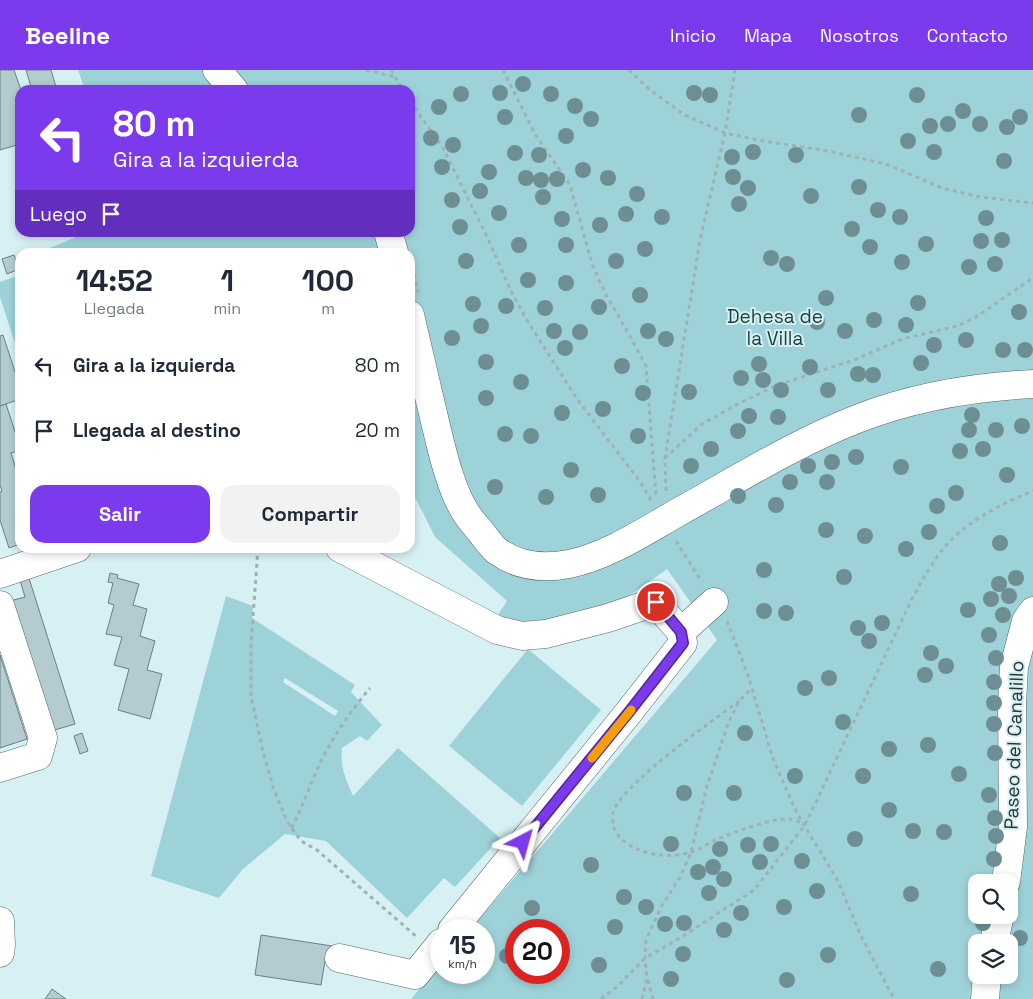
<!DOCTYPE html>
<html lang="es">
<style>
body{margin:0;font-family:"Space Grotesk",sans-serif;background:#f2f2f3;color:#1f2937;height:100vh;display:flex;flex-direction:column;font-size:19px;white-space:nowrap}
*{box-sizing:border-box;margin:0}
p{font-size:16px;color:#747a83}
.icon{flex:none;width:28px;height:28px;fill:none;stroke:currentColor;stroke-width:2;stroke-linecap:round;stroke-linejoin:round}
.map{position:relative;flex:1;overflow:hidden}
.panel{position:absolute;left:15px;top:178px;width:400px;height:305px;display:flex;flex-direction:column;background:#fff;border-radius:15px;box-shadow:0 2px 8px #0003}
.panel>*{flex:none}
.guide{position:absolute;left:15px;top:15px;width:400px;height:152px;border-radius:15px;box-shadow:0 2px 8px #0003;background:#7c3aed;color:#fff;overflow:hidden}
.fabs{position:absolute;left:968px;top:804px;display:grid;gap:10px}
.fabs a{display:grid;place-items:center;width:50px;height:50px;border-radius:10px;background:#fff;box-shadow:0 2px 8px #0003;font-size:25px}
.speed{position:absolute;left:430px;top:849px;display:flex;gap:10px;font-size:25px;font-weight:700;text-align:center}
.speed>*{display:grid;place-content:center;width:65px;height:65px;border-radius:50%;background:#fff;box-shadow:0 2px 8px #0003;line-height:1}
.speed small{font-size:12px;font-weight:400}
.speed .limit{border:8px solid #d22;background:#fff;color:#111}
.pin{position:absolute;display:grid;place-items:center;width:42px;height:42px;color:#fff;margin:-21px;border:2px solid #fff;border-radius:50%;box-shadow:0 1px 5px #0007}
.me{position:absolute;width:55px;margin:-28px;rotate:39deg;stroke-linejoin:round;filter:drop-shadow(0 0 4px #0008)}
.turn{display:flex;align-items:center;gap:18px;height:105px;padding:0 15px;font-size:22px}
.turn .icon{width:65px;height:65px;stroke-width:2.5}
.turn b{display:block;font-size:35px;line-height:42px}
.then{display:flex;align-items:center;height:48px;padding:0 15px;background:#0003;gap:10px;font-size:19px}
.eta{display:flex;justify-content:space-evenly;align-items:center;height:85px;text-align:center}
.eta b{font-size:30px;font-weight:600;line-height:35px}
.action{display:flex;gap:10px;margin-top:auto;padding:10px 15px}
.action a{flex:1;height:58px;border-radius:15px;background:#7c3aed;color:#fff;font-size:20px;font-weight:600;line-height:58px;text-align:center}
.action a+a{background:#f2f2f3;color:#1f2937}
ul{padding:0;list-style:none}
li{display:flex;align-items:center;gap:15px;height:65px;padding:0 15px}
li div{flex:1}
li b{display:block;font-size:19px}
li em{font-style:normal}
header{display:flex;align-items:center;gap:30px;box-sizing:border-box;height:70px;padding:0 25px;background:#7c3aed;color:#fff}
header strong{font-size:24px}
nav{display:flex;gap:28px;margin-inline-start:auto;font-size:18px}
.map>svg:first-child{display:block}
.green{fill:#9ed2d9;fill-rule:evenodd}
.building{fill:#b4cccf;stroke:#6a8083}
.lines{fill:none;stroke-linecap:round;stroke-linejoin:round}
.minor-casing{stroke:#51676a;stroke-width:29}
.path{stroke:#9eb2b4;stroke-width:3;stroke-dasharray:4 4;stroke-linecap:butt}
.minor{stroke:#fff;stroke-width:28}
.tree{fill:#6d8e92}
.route-casing{stroke:#51269a;stroke-width:12}
.route{stroke:#7c3aed;stroke-width:9}
.slow{stroke:#f59e0b;stroke-width:9}
.labels{text-anchor:middle;dominant-baseline:central;stroke-width:4;stroke-linejoin:round;paint-order:stroke}
.park-label{font-size:19px;fill:#173e42;stroke:#d7f0f3}
.street-label{font-size:19px;fill:#2c3536;stroke:#d7f0f3}
</style>
<header>
<strong>Beeline</strong>
<nav><a>Inicio</a><a>Mapa</a><a>Nosotros</a><a>Contacto</a></nav>
</header>
<div class="map">
<svg width="1033" height="929" viewBox="0 0 1033 929">
<rect width="100%" height="100%" fill="#d7f0f3"/>
<g class="green">
<path d="M78 0H1033V929H411L441 893V902H484V860H470L717 570 667 499 612 538 546 560 496 548 507 531 435 467 416 429 410 431V182H40L74 168 77 163 410 162V20H85ZM976 812H1009V845H976ZM516 860H559V902H516ZM976 872H1009V905H976Z"/>
<polygon points="20,205 20,289 0,227 0,212"/>
<path d="M226 526 253 536 252 548 355 615 351 622 382 655 367 671 360 666 342 678C340 698 346 709 353 726L398 678 500 768 455 817 444 808 407 848 326 771 285 764 243 799 219 828 151 806ZM285 608 338 641 335 646 283 612Z"/>
<polygon points="528,579 601,640 522,736 449,676"/>
</g>
<g class="building">
<polygon points="0,0 14,0 21,20 20,74 0,80"/>
<polygon points="26,0 51,0 56,17 46,20 32,20"/>
<polygon points="14,185 19,199 7,204 2,189"/>
<polygon points="3,265 20,317 20,329 0,336 0,266"/>
<polygon points="6,334 20,377 20,380 11,383 20,412 20,474 9,478 0,450 0,422 2,421 0,415 0,336"/>
<polygon points="110,503 118,505 117,508 139,514 133,535 147,539 140,566 155,571 147,600 162,604 150,649 118,640 129,599 114,595 122,567 106,564 114,535 108,533 113,513 108,512"/>
<polygon points="28,505 75,654 51,661 10,531 25,527 19,507"/>
<polygon points="0,585 27,669 0,678"/>
<polygon points="82,663 88,681 80,684 74,666"/>
<polygon points="261,865 332,876 329,892 325,891 321,915 255,905"/>
<polygon points="52,919 66,929 45,929"/>
</g>
<g class="lines">
<defs>
<g id="minor">
<polyline points="217,0 234,20"/>
<polyline points="388,162 394,182"/>
<path d="M410 245C417 275 424 305 431 335 439 367 449 420 468 446 472 452 477 457 481 462 486 469 491 476 497 481 519 497 543 499 569 494 607 486 642 463 675 444 735 411 793 374 857 349 913 327 973 317 1033 314"/>
<polyline points="340,478 497,560 522,566 546,564 608,548 655,532 681,562 683,573 629,642 452,860"/>
<polyline points="0,504 77,478"/>
<polyline points="0,535 43,668 38,686 0,698"/>
<polyline points="681,562 714,532"/>
<polyline points="1006,812 1013,757 1012,634 1014,597 1026,551 1033,541"/>
<polyline points="0,851 1,875 0,883"/>
<polyline points="994,872 1000,845"/>
<polyline points="339,888 415,905 441,873"/>
<polyline points="985,929 987,905"/>
</g>
</defs>
<use href="#minor" class="minor-casing"/>
<g class="path">
<polyline points="366,0 395,7"/>
<polyline points="391,0 403,20"/>
<polyline points="503,0 535,64 570,115 592,194 606,225 627,261 646,296 656,427"/>
<polyline points="629,0 649,19 683,44 725,63 763,71 828,81 886,94 942,118 980,127 1033,133"/>
<polyline points="410,31 443,78 489,171 510,219 525,247 577,329 641,413 652,432"/>
<polyline points="412,196 418,222"/>
<polyline points="665,388 702,354 738,334 775,316 854,290 902,269 957,256 976,247 1033,208"/>
<polyline points="666,421 665,388 700,170 725,63 735,0"/>
<polyline points="676,471 702,512"/>
<polyline points="258,478 251,575 251,626 263,682 274,720 288,753 301,771 317,780 417,867"/>
<polyline points="727,551 748,605 773,689 797,743 838,811 861,866 894,929"/>
<path d="M739 631C713 651 620 715 613 743 612 747 613 752 613 755 614 759 616 761 618 765 632 784 669 790 691 782 699 780 707 774 715 770 733 763 772 747 791 749 796 750 801 753 805 755"/>
<path d="M291 758C302 740 307 721 316 702 329 672 349 643 370 618"/>
<polyline points="648,910 653,929"/>
<path d="M601 929 619 915 645 888 675 871 754 820 805 755 912 529C923 509 934 488 950 471 970 450 1006 431 1033 421"/>
<polyline points="642,929 647,909 645,888 646,870 661,837 680,807 691,783 706,719 728,654 739,631 752,618"/>
</g>
<use href="#minor" class="minor"/>
</g>
<g class="tree">
<circle cx="523" cy="14" r="8"/>
<circle cx="500" cy="23" r="8"/>
<circle cx="694" cy="23" r="8"/>
<circle cx="461" cy="24" r="8"/>
<circle cx="551" cy="24" r="8"/>
<circle cx="710" cy="25" r="8"/>
<circle cx="917" cy="25" r="8"/>
<circle cx="575" cy="36" r="8"/>
<circle cx="439" cy="37" r="8"/>
<circle cx="963" cy="41" r="8"/>
<circle cx="859" cy="45" r="8"/>
<circle cx="505" cy="47" r="8"/>
<circle cx="1020" cy="47" r="8"/>
<circle cx="591" cy="49" r="8"/>
<circle cx="948" cy="54" r="8"/>
<circle cx="980" cy="54" r="8"/>
<circle cx="930" cy="56" r="8"/>
<circle cx="1007" cy="57" r="8"/>
<circle cx="566" cy="66" r="8"/>
<circle cx="431" cy="68" r="8"/>
<circle cx="908" cy="71" r="8"/>
<circle cx="453" cy="75" r="8"/>
<circle cx="753" cy="82" r="8"/>
<circle cx="934" cy="82" r="8"/>
<circle cx="515" cy="83" r="8"/>
<circle cx="539" cy="85" r="8"/>
<circle cx="796" cy="85" r="8"/>
<circle cx="732" cy="87" r="8"/>
<circle cx="1004" cy="91" r="8"/>
<circle cx="442" cy="97" r="8"/>
<circle cx="583" cy="100" r="8"/>
<circle cx="489" cy="102" r="8"/>
<circle cx="733" cy="107" r="8"/>
<circle cx="526" cy="108" r="8"/>
<circle cx="608" cy="108" r="8"/>
<circle cx="557" cy="109" r="8"/>
<circle cx="541" cy="110" r="8"/>
<circle cx="859" cy="117" r="8"/>
<circle cx="748" cy="118" r="8"/>
<circle cx="480" cy="121" r="8"/>
<circle cx="637" cy="124" r="8"/>
<circle cx="811" cy="126" r="8"/>
<circle cx="543" cy="127" r="8"/>
<circle cx="452" cy="130" r="8"/>
<circle cx="739" cy="134" r="8"/>
<circle cx="878" cy="140" r="8"/>
<circle cx="499" cy="143" r="8"/>
<circle cx="626" cy="144" r="8"/>
<circle cx="662" cy="147" r="8"/>
<circle cx="900" cy="147" r="8"/>
<circle cx="986" cy="148" r="8"/>
<circle cx="562" cy="149" r="8"/>
<circle cx="600" cy="155" r="8"/>
<circle cx="460" cy="157" r="8"/>
<circle cx="852" cy="159" r="8"/>
<circle cx="1002" cy="170" r="8"/>
<circle cx="981" cy="171" r="8"/>
<circle cx="926" cy="174" r="8"/>
<circle cx="519" cy="175" r="8"/>
<circle cx="566" cy="175" r="8"/>
<circle cx="870" cy="177" r="8"/>
<circle cx="645" cy="179" r="8"/>
<circle cx="771" cy="188" r="8"/>
<circle cx="466" cy="191" r="8"/>
<circle cx="616" cy="191" r="8"/>
<circle cx="902" cy="192" r="8"/>
<circle cx="787" cy="194" r="8"/>
<circle cx="995" cy="194" r="8"/>
<circle cx="969" cy="197" r="8"/>
<circle cx="528" cy="210" r="8"/>
<circle cx="566" cy="213" r="8"/>
<circle cx="640" cy="225" r="8"/>
<circle cx="826" cy="228" r="8"/>
<circle cx="918" cy="233" r="8"/>
<circle cx="473" cy="234" r="8"/>
<circle cx="506" cy="236" r="8"/>
<circle cx="599" cy="237" r="8"/>
<circle cx="545" cy="238" r="8"/>
<circle cx="1019" cy="242" r="8"/>
<circle cx="874" cy="250" r="8"/>
<circle cx="817" cy="252" r="8"/>
<circle cx="906" cy="255" r="8"/>
<circle cx="481" cy="256" r="8"/>
<circle cx="554" cy="261" r="8"/>
<circle cx="648" cy="261" r="8"/>
<circle cx="845" cy="261" r="8"/>
<circle cx="580" cy="262" r="8"/>
<circle cx="452" cy="268" r="8"/>
<circle cx="666" cy="269" r="8"/>
<circle cx="966" cy="270" r="8"/>
<circle cx="934" cy="275" r="8"/>
<circle cx="565" cy="278" r="8"/>
<circle cx="1003" cy="280" r="8"/>
<circle cx="1025" cy="280" r="8"/>
<circle cx="486" cy="292" r="8"/>
<circle cx="921" cy="293" r="8"/>
<circle cx="759" cy="294" r="8"/>
<circle cx="622" cy="296" r="8"/>
<circle cx="810" cy="297" r="8"/>
<circle cx="858" cy="304" r="8"/>
<circle cx="873" cy="305" r="8"/>
<circle cx="741" cy="308" r="8"/>
<circle cx="763" cy="310" r="8"/>
<circle cx="521" cy="312" r="8"/>
<circle cx="781" cy="320" r="8"/>
<circle cx="828" cy="320" r="8"/>
<circle cx="689" cy="322" r="8"/>
<circle cx="643" cy="323" r="8"/>
<circle cx="486" cy="328" r="8"/>
<circle cx="603" cy="339" r="8"/>
<circle cx="562" cy="343" r="8"/>
<circle cx="972" cy="345" r="8"/>
<circle cx="749" cy="346" r="8"/>
<circle cx="778" cy="347" r="8"/>
<circle cx="1022" cy="356" r="8"/>
<circle cx="969" cy="360" r="8"/>
<circle cx="996" cy="360" r="8"/>
<circle cx="738" cy="361" r="8"/>
<circle cx="505" cy="364" r="8"/>
<circle cx="531" cy="366" r="8"/>
<circle cx="638" cy="366" r="8"/>
<circle cx="711" cy="379" r="8"/>
<circle cx="983" cy="379" r="8"/>
<circle cx="960" cy="381" r="8"/>
<circle cx="856" cy="387" r="8"/>
<circle cx="832" cy="392" r="8"/>
<circle cx="691" cy="396" r="8"/>
<circle cx="808" cy="396" r="8"/>
<circle cx="901" cy="397" r="8"/>
<circle cx="571" cy="400" r="8"/>
<circle cx="1007" cy="405" r="8"/>
<circle cx="790" cy="412" r="8"/>
<circle cx="827" cy="412" r="8"/>
<circle cx="495" cy="417" r="8"/>
<circle cx="956" cy="423" r="8"/>
<circle cx="598" cy="425" r="8"/>
<circle cx="738" cy="426" r="8"/>
<circle cx="546" cy="427" r="8"/>
<circle cx="776" cy="435" r="8"/>
<circle cx="937" cy="436" r="8"/>
<circle cx="826" cy="460" r="8"/>
<circle cx="929" cy="462" r="8"/>
<circle cx="865" cy="466" r="8"/>
<circle cx="1000" cy="473" r="8"/>
<circle cx="906" cy="479" r="8"/>
<circle cx="764" cy="500" r="8"/>
<circle cx="844" cy="507" r="8"/>
<circle cx="1016" cy="508" r="8"/>
<circle cx="999" cy="514" r="8"/>
<circle cx="1009" cy="526" r="8"/>
<circle cx="991" cy="529" r="8"/>
<circle cx="968" cy="540" r="8"/>
<circle cx="764" cy="541" r="8"/>
<circle cx="786" cy="543" r="8"/>
<circle cx="1003" cy="545" r="8"/>
<circle cx="882" cy="553" r="8"/>
<circle cx="858" cy="558" r="8"/>
<circle cx="989" cy="565" r="8"/>
<circle cx="869" cy="571" r="8"/>
<circle cx="931" cy="583" r="8"/>
<circle cx="996" cy="588" r="8"/>
<circle cx="946" cy="596" r="8"/>
<circle cx="925" cy="605" r="8"/>
<circle cx="829" cy="608" r="8"/>
<circle cx="994" cy="612" r="8"/>
<circle cx="805" cy="618" r="8"/>
<circle cx="994" cy="633" r="8"/>
<circle cx="843" cy="652" r="8"/>
<circle cx="994" cy="654" r="8"/>
<circle cx="745" cy="663" r="8"/>
<circle cx="928" cy="675" r="8"/>
<circle cx="889" cy="679" r="8"/>
<circle cx="995" cy="683" r="8"/>
<circle cx="959" cy="704" r="8"/>
<circle cx="795" cy="706" r="8"/>
<circle cx="863" cy="706" r="8"/>
<circle cx="684" cy="723" r="8"/>
<circle cx="734" cy="723" r="8"/>
<circle cx="989" cy="725" r="8"/>
<circle cx="889" cy="740" r="8"/>
<circle cx="995" cy="748" r="8"/>
<circle cx="913" cy="761" r="8"/>
<circle cx="944" cy="762" r="8"/>
<circle cx="996" cy="766" r="8"/>
<circle cx="855" cy="769" r="8"/>
<circle cx="671" cy="774" r="8"/>
<circle cx="771" cy="774" r="8"/>
<circle cx="748" cy="775" r="8"/>
<circle cx="720" cy="779" r="8"/>
<circle cx="994" cy="789" r="8"/>
<circle cx="802" cy="791" r="8"/>
<circle cx="760" cy="792" r="8"/>
<circle cx="591" cy="795" r="8"/>
<circle cx="713" cy="797" r="8"/>
<circle cx="698" cy="802" r="8"/>
<circle cx="724" cy="809" r="8"/>
<circle cx="817" cy="821" r="8"/>
<circle cx="709" cy="823" r="8"/>
<circle cx="911" cy="824" r="8"/>
<circle cx="624" cy="827" r="8"/>
<circle cx="646" cy="837" r="8"/>
<circle cx="784" cy="837" r="8"/>
<circle cx="532" cy="838" r="8"/>
<circle cx="741" cy="843" r="8"/>
<circle cx="684" cy="853" r="8"/>
<circle cx="983" cy="853" r="8"/>
<circle cx="665" cy="854" r="8"/>
<circle cx="615" cy="857" r="8"/>
<circle cx="724" cy="860" r="8"/>
<circle cx="1020" cy="868" r="8"/>
<circle cx="683" cy="884" r="8"/>
<circle cx="828" cy="885" r="8"/>
<circle cx="507" cy="886" r="8"/>
<circle cx="599" cy="895" r="8"/>
<circle cx="938" cy="899" r="8"/>
<circle cx="671" cy="909" r="8"/>
<circle cx="787" cy="910" r="8"/>
</g>
<g class="lines">
<defs>
<polyline id="route" points="523,772 629,642 683,573 681,562 656,532"/>
</defs>
<use href="#route" class="route-casing"/>
<use href="#route" class="route"/>
<polyline class="slow" points="592,688 631,640"/>
</g>
<g class="labels">
<g class="park-label">
<text x="775" y="246">Dehesa de<tspan x="775" dy="22">la Villa</tspan></text>
</g>
<g class="street-label">
<text transform="translate(1014 675) rotate(-88)">Paseo del Canalillo</text>
</g>
</g>
</svg>
<div class="fabs">
<a><svg class="icon" aria-label="search" viewBox="0 0 24 24"><circle cx="10" cy="10" r="6"/><path d="M15 15l6 6"/></svg></a>
<a><svg class="icon" aria-label="layers" viewBox="0 0 24 24"><path d="M12 4l9 5-9 5-9-5zM3 14l9 5 9-5"/></svg></a>
</div>
<div class="speed"><div>15<small>km/h</small></div><div class="limit">20</div></div>
<div class="pin" style="left:656px;top:532px;background:#d93025"><svg class="icon" aria-label="arrive" viewBox="0 0 24 24"><path d="M6 21V4h12l-3 4 3 4H6"/></svg></div>
<svg class="me" style="left:523px;top:772px" viewBox="-20 -20 40 40"><path d="M0-17L14 15 0 8-14 15z" fill="#7c3aed" stroke="#fff" stroke-width="4"/></svg>
<div class="guide">
<div class="turn"><svg class="icon" aria-label="left" viewBox="0 0 24 24"><path d="M17 20v-9H6M10 6l-5 5 5 5"/></svg><div><b>80 m</b>Gira a la izquierda</div></div>
<div class="then">Luego<svg class="icon" aria-label="arrive" viewBox="0 0 24 24"><path d="M6 21V4h12l-3 4 3 4H6"/></svg></div>
</div>
<section class="panel">
<div class="eta">
<div><b>14:52</b><p>Llegada</p></div>
<div><b>1</b><p>min</p></div>
<div><b>100</b><p>m</p></div>
</div>
<ul>
<li><svg class="icon" aria-label="left" viewBox="0 0 24 24"><path d="M17 20v-9H6M10 6l-5 5 5 5"/></svg><div><b>Gira a la izquierda</b></div><em>80 m</em></li>
<li><svg class="icon" aria-label="arrive" viewBox="0 0 24 24"><path d="M6 21V4h12l-3 4 3 4H6"/></svg><div><b>Llegada al destino</b></div><em>20 m</em></li>
</ul>
<div class="action"><a>Salir</a><a>Compartir</a></div>
</section>
</div>
